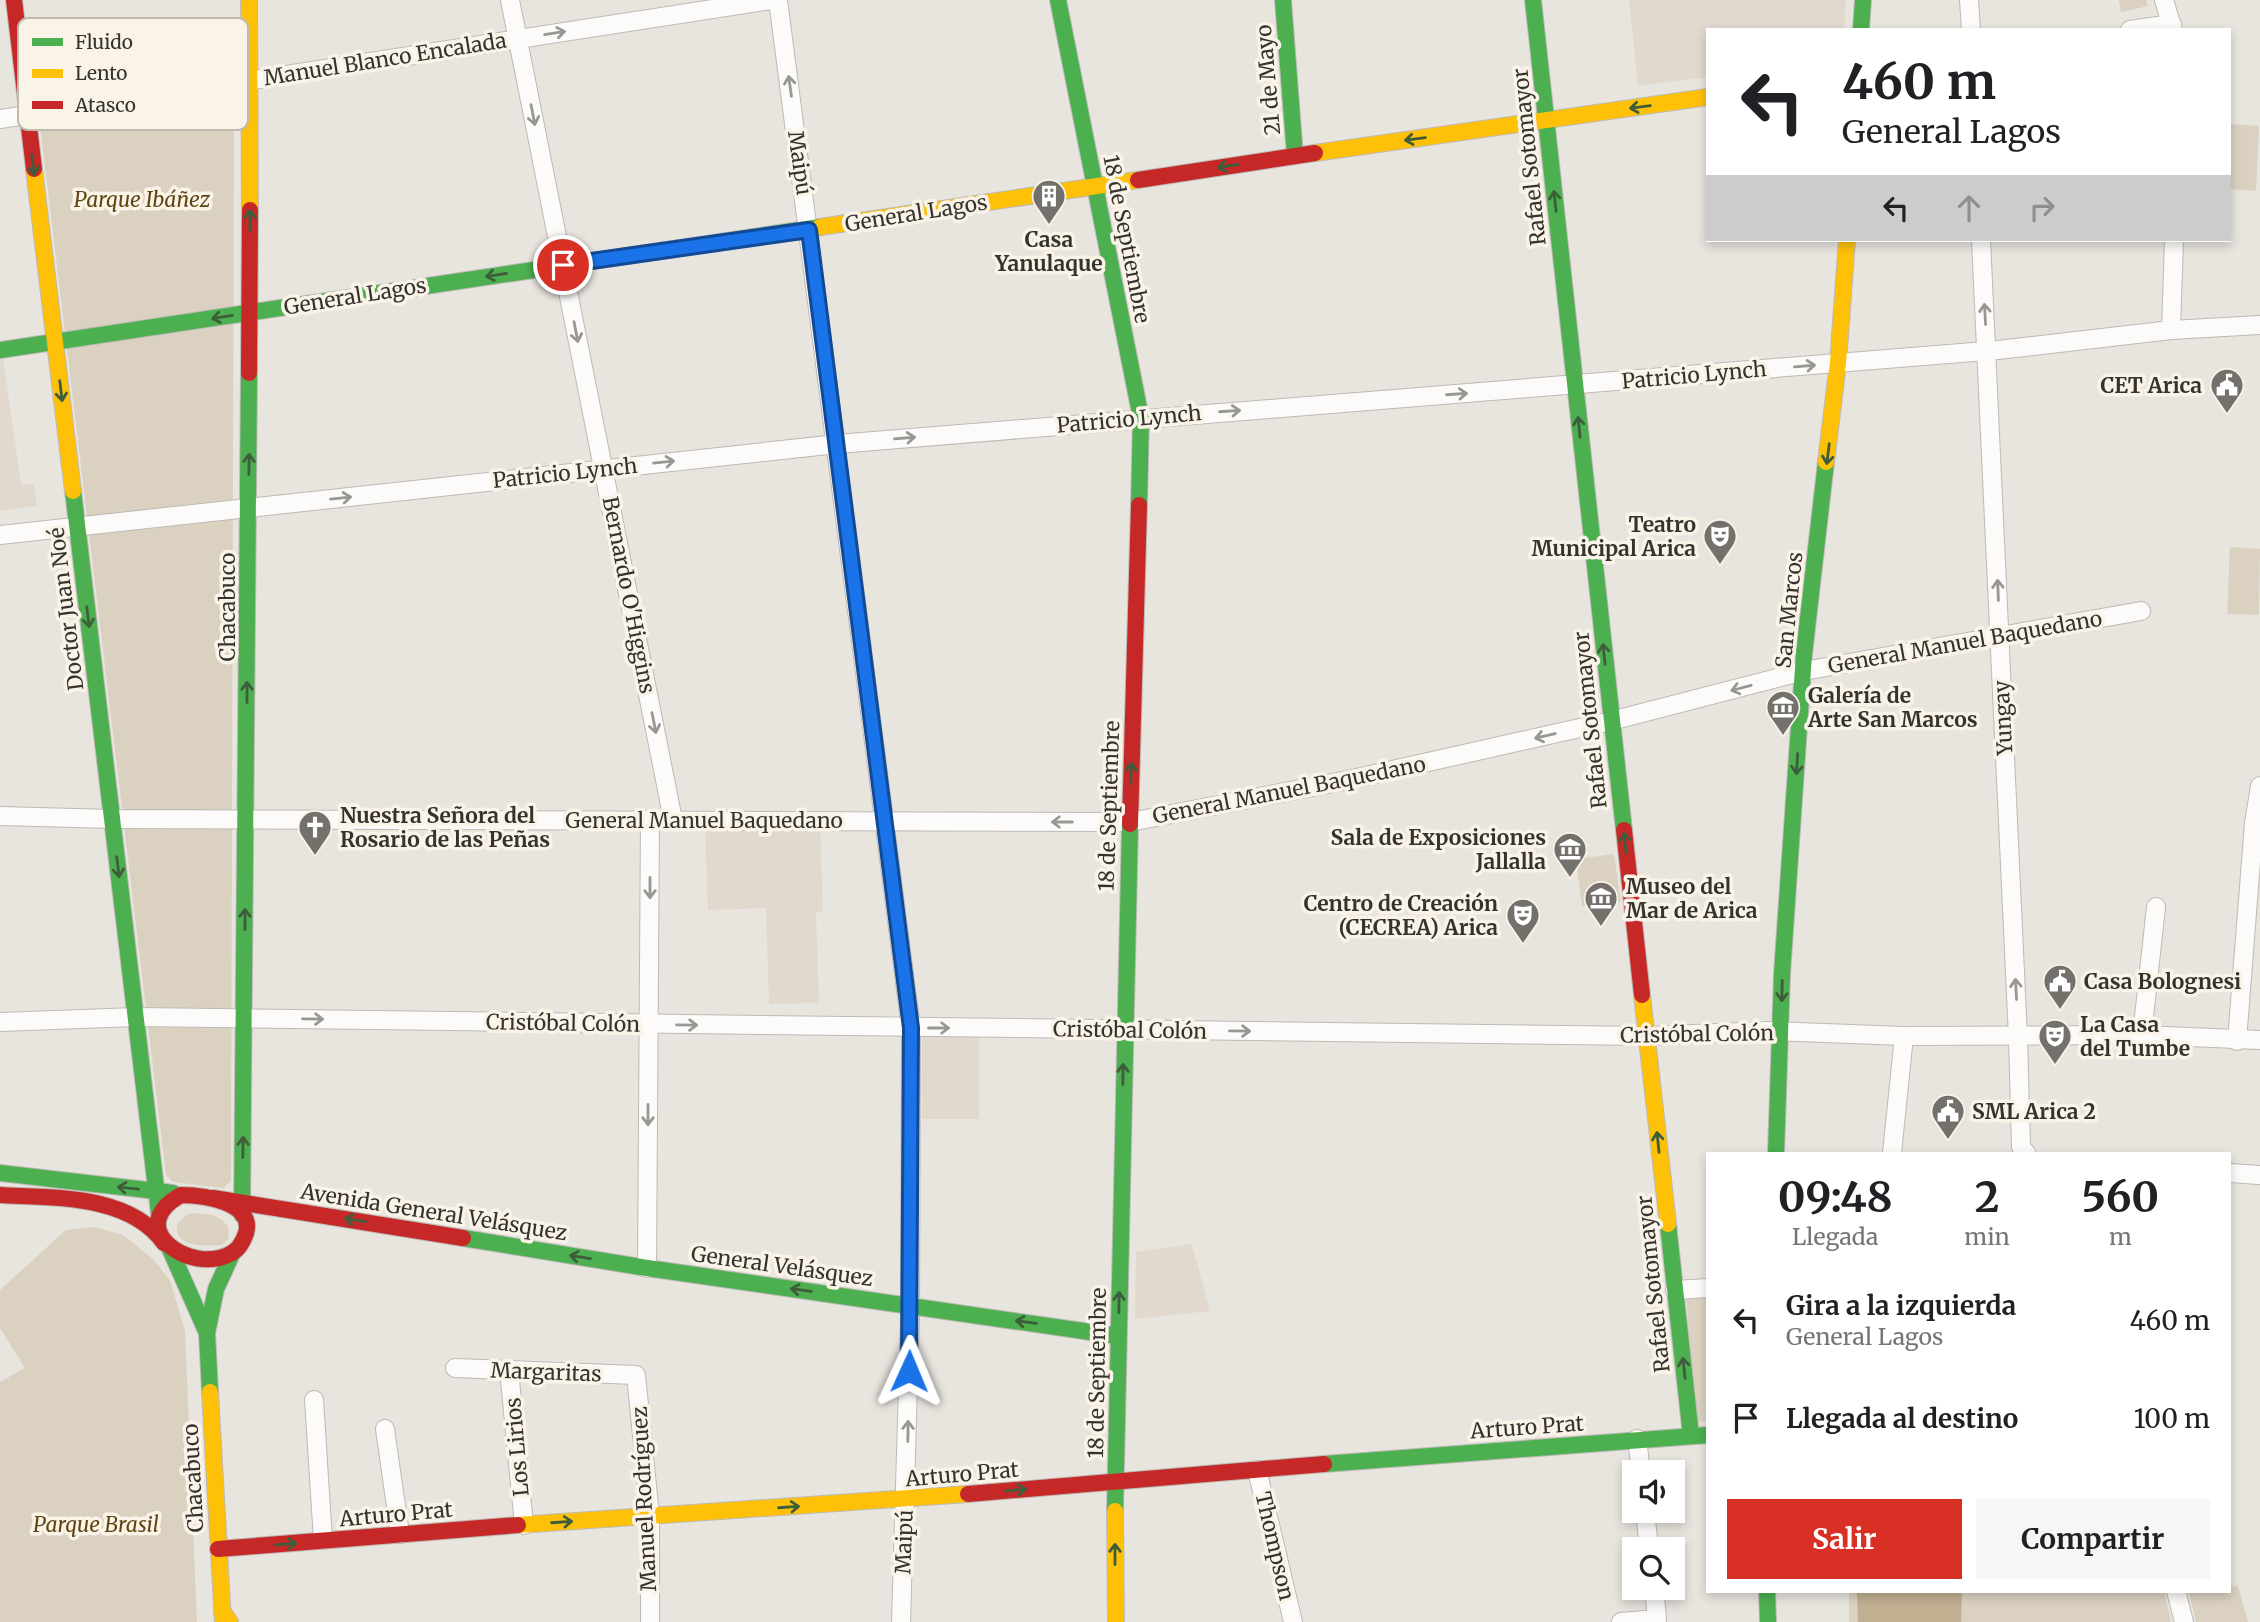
<!DOCTYPE html>
<html lang="es">
<meta charset="utf-8">
<style>
body{margin:0;font-family:Merriweather,serif;background:#f6f6f6;color:#202124;height:100vh;display:flex;flex-direction:column;font-size:26px;white-space:nowrap}
*{box-sizing:border-box;margin:0}
p{font-size:23px;color:#757577}
.icon{flex:none;width:38px;height:38px;fill:none;stroke:currentColor;stroke-width:2;stroke-linecap:round;stroke-linejoin:round}
.map{position:relative;flex:1;overflow:hidden}
.panel{position:absolute;left:1706px;top:1152px;width:525px;height:441px;display:flex;flex-direction:column;background:#fff;border-radius:0px;box-shadow:0 4px 10px #0003}
.panel>*{flex:none}
.hud{position:absolute;left:1706px;top:28px;width:525px;height:214px;border-radius:0px;box-shadow:0 4px 10px #0003;background:#fff;color:#202124;overflow:hidden}
.fabs{position:absolute;left:1622px;top:1460px;display:grid;gap:14px}
.fabs a{display:grid;place-items:center;width:63px;height:63px;border-radius:0px;background:#fff;box-shadow:0 4px 10px #0003;font-size:35px}
.pin{position:absolute;display:grid;place-items:center;width:60px;height:60px;color:#fff;margin:-30px;border:4px solid #fff;border-radius:50%;box-shadow:0 2px 7px #0007}
.me{position:absolute;width:77px;margin:-38px;rotate:1deg;stroke-linejoin:round;filter:drop-shadow(0 0 5px #0008)}
.turn{display:flex;align-items:center;gap:24px;height:147px;padding:0 21px;font-size:32px}
.turn .icon{width:91px;height:91px;stroke-width:2.5}
.turn b{display:block;font-size:49px;line-height:60px}
.lanes{display:flex;align-items:center;height:66px;padding:0 21px;background:#0003;justify-content:center;gap:35px;direction:ltr}
.lanes .off{opacity:.35}
.eta{display:flex;justify-content:space-evenly;align-items:center;height:119px;text-align:center}
.eta b{font-size:42px;font-weight:700;line-height:49px}
.button{display:flex;gap:14px;margin-top:auto;padding:14px 21px}
.button a{flex:1;height:80px;border-radius:0px;background:#d93025;color:#fff;font-size:28px;font-weight:700;line-height:80px;text-align:center}
.button a+a{background:#f6f6f6;color:#202124}
ul{padding:0;list-style:none}
li{display:flex;align-items:center;gap:21px;height:98px;padding:0 21px}
li div{flex:1}
li b{display:block;font-size:26px}
li em{font-style:normal}
.map>svg:first-child{display:block}
.built{fill:#e1d9cd}
.green{fill:#dbd1c1}
.water{fill:#c1af91}
.lines{fill:none;stroke-linecap:round;stroke-linejoin:round}
.street-casing{stroke:#bdbab6;stroke-width:20}
.fast-casing{stroke:#bdbab6;stroke-width:18}
.slow-casing{stroke:#bdbab6;stroke-width:18}
.jam-casing{stroke:#bdbab6;stroke-width:18}
.street{stroke:#fcfbfa;stroke-width:18}
.fast{stroke:#4caf50;stroke-width:16}
.slow{stroke:#ffc107;stroke-width:16}
.jam{stroke:#c62828;stroke-width:16}
.oneway{stroke:#999794}
.oneway2{stroke:#3e5e3b}
.route-casing{stroke:#114b97;stroke-width:18}
.route{stroke:#1a73e8;stroke-width:12}
.labels{text-anchor:middle;dominant-baseline:central;stroke-width:7;stroke-linejoin:round;paint-order:stroke}
.street-label{font-size:21px;fill:#36332f;stroke:#faf3e8}
.park-label{font-size:21px;font-style:italic;fill:#5f4514;stroke:#faf3e8}
.poi-label{font-size:21px;font-weight:bold;fill:#36332f;stroke:#faf3e8;text-anchor:start}
.key{fill:#faf3e8;stroke:#bfb9b0;stroke-width:2}
.key-label{font-size:19px;fill:#36332f}
</style>
<div class="map">
<svg width="2260" height="1622" viewBox="0 0 2260 1622">
<rect width="100%" height="100%" fill="#e8e4de"/>
<g class="built">
<polygon points="1629,0 1846,0 1844,30 1708,30 1708,77 1638,86"/>
<polygon points="0,359 3,359 21,485 34,484 37,506 0,511"/>
<polygon points="820,823 823,911 816,912 819,1003 769,1004 766,908 708,910 705,827"/>
<rect x="922" y="1034" width="57" height="85"/>
<polygon points="1192,1244 1210,1311 1135,1319 1136,1252"/>
</g>
<g class="green">
<polygon points="2119,0 2146,0 2148,6 2121,12"/>
<polygon points="234,91 231,1180 224,1188 173,1182 166,1175 40,125 45,120"/>
<polygon points="2230,124 2259,126 2256,191 2230,189"/>
<polygon points="2230,547 2260,549 2259,615 2227,614"/>
<polygon points="1614,854 1621,902 1582,906 1576,859"/>
<path d="M188 1214C204 1212 221 1214 229 1229L228 1239 222 1245C205 1246 174 1248 177 1224Z"/>
<polygon points="95,1227 123,1235 153,1259 170,1280 185,1331 197,1622 0,1622 0,1382 25,1368 0,1328 0,1290 66,1230"/>
<polygon points="1686,1293 1708,1293 1708,1421 1695,1422"/>
<polygon points="2238,1586 2248,1622 2196,1622 2189,1593 2230,1591 2230,1587"/>
<polygon points="1849,1591 2164,1591 2171,1622 1849,1622"/>
</g>
<polygon class="water" points="1857,1591 1962,1591 1961,1622 1858,1622"/>
<g class="lines">
<defs>
<g id="street">
<polyline points="510,0 673,820"/>
<polyline points="778,0 911,1028 910,1319 901,1622"/>
<polyline points="1969,0 1971,30"/>
<polyline points="2164,0 2173,30"/>
<polyline points="2130,30 2172,24"/>
<polyline points="0,119 771,0"/>
<polyline points="1981,240 2018,1037 2021,1147 2026,1153"/>
<polyline points="2171,330 2174,240"/>
<polyline points="0,535 837,444 1998,350 2171,330 2260,325"/>
<polyline points="0,816 112,819 1130,822 1348,780 1611,721 1804,671 2141,611"/>
<polyline points="0,1022 136,1017 1646,1036 1768,1031 1904,1036 2142,1035 2260,1040"/>
<polyline points="2142,1035 2156,907"/>
<polyline points="2237,1041 2254,823 2260,786"/>
<polyline points="1892,1153 1904,1036"/>
<polyline points="2230,1173 2259,1175"/>
<polyline points="647,1268 650,819"/>
<polyline points="1675,1290 1708,1288"/>
<polyline points="455,1368 636,1375 650,1516 650,1622"/>
<polyline points="509,1370 524,1525"/>
<polyline points="314,1400 323,1540"/>
<polyline points="385,1429 400,1534"/>
<polyline points="1637,1439 1641,1472"/>
<polyline points="1257,1470 1293,1622"/>
<polyline points="1645,1510 1649,1549"/>
<polyline points="2176,1591 2184,1622"/>
<polyline points="1621,1622 1657,1619 1654,1587"/>
</g>
<g id="fast">
<polyline points="1058,0 1141,418 1139,505"/>
<polyline points="1283,0 1295,156"/>
<polyline points="1533,0 1624,830"/>
<polyline points="1861,30 1863,0"/>
<polyline points="0,350 820,227"/>
<polyline points="73,491 159,1213"/>
<polyline points="1776,1153 1782,974 1804,654 1826,462"/>
<polyline points="0,1173 173,1193"/>
<polyline points="242,1215 249,373"/>
<polyline points="1668,1224 1691,1436"/>
<polyline points="463,1238 647,1268 1118,1336"/>
<polyline points="169,1247 207,1333"/>
<polyline points="210,1392 207,1333 216,1289 232,1254"/>
<polyline points="1324,1464 1708,1435"/>
<polyline points="1115,1511 1130,824"/>
<polyline points="1767,1591 1768,1622"/>
</g>
<g id="slow">
<polyline points="249,0 250,210"/>
<polyline points="1315,153 1708,97"/>
<polyline points="34,169 73,491"/>
<polyline points="820,227 1138,180"/>
<polyline points="1826,462 1838,363 1847,240"/>
<polyline points="1642,995 1668,1224"/>
<polyline points="210,1392 223,1622"/>
<polyline points="1115,1511 1116,1622"/>
<polyline points="518,1525 968,1494"/>
<polyline points="222,1611 230,1622"/>
</g>
<g id="jam">
<polyline points="14,0 34,169"/>
<polyline points="1138,180 1315,153"/>
<polyline points="249,373 250,210"/>
<polyline points="1130,824 1139,505"/>
<polyline points="1624,830 1642,995"/>
<path d="M0 1195C53 1198 129 1194 164 1243"/>
<path d="M181 1195C202 1195 255 1202 246 1233 243 1242 239 1250 230 1254 190 1275 122 1228 181 1195Z"/>
<polyline points="213,1198 463,1238"/>
<polyline points="968,1494 1324,1464"/>
<polyline points="218,1549 518,1525"/>
</g>
</defs>
<use href="#street" class="street-casing"/>
<use href="#fast" class="fast-casing"/>
<use href="#slow" class="slow-casing"/>
<use href="#jam" class="jam-casing"/>
<use href="#street" class="street"/>
<use href="#fast" class="fast"/>
<use href="#slow" class="slow"/>
<use href="#jam" class="jam"/>
</g>
<defs><path id="oneway-shaft" d="M-6 0H5M1.5-3L5.5 0L1.5 3" fill="none" stroke-width="1.6" stroke-linecap="round" stroke-linejoin="round" transform="scale(1.75)"/></defs>
<g class="oneway">
<use href="#oneway-shaft" transform="translate(555 33) rotate(-9)"/>
<use href="#oneway-shaft" transform="translate(790 86) rotate(-98)"/>
<use href="#oneway-shaft" transform="translate(533 115) rotate(79)"/>
<use href="#oneway-shaft" transform="translate(1985 314) rotate(-93)"/>
<use href="#oneway-shaft" transform="translate(576 332) rotate(79)"/>
<use href="#oneway-shaft" transform="translate(1805 366) rotate(-5)"/>
<use href="#oneway-shaft" transform="translate(1457 394) rotate(-4)"/>
<use href="#oneway-shaft" transform="translate(1230 411) rotate(-4)"/>
<use href="#oneway-shaft" transform="translate(905 438) rotate(-5)"/>
<use href="#oneway-shaft" transform="translate(664 462) rotate(-6)"/>
<use href="#oneway-shaft" transform="translate(341 498) rotate(-6)"/>
<use href="#oneway-shaft" transform="translate(1998 590) rotate(-92)"/>
<use href="#oneway-shaft" transform="translate(1741 688) rotate(165)"/>
<use href="#oneway-shaft" transform="translate(654 723) rotate(79)"/>
<use href="#oneway-shaft" transform="translate(1545 736) rotate(167)"/>
<use href="#oneway-shaft" transform="translate(1062 822) rotate(-180)"/>
<use href="#oneway-shaft" transform="translate(650 888) rotate(90)"/>
<use href="#oneway-shaft" transform="translate(2016 989) rotate(-93)"/>
<use href="#oneway-shaft" transform="translate(313 1019) rotate(1)"/>
<use href="#oneway-shaft" transform="translate(687 1025) rotate(1)"/>
<use href="#oneway-shaft" transform="translate(939 1028)"/>
<use href="#oneway-shaft" transform="translate(1240 1031) rotate(1)"/>
<use href="#oneway-shaft" transform="translate(648 1115) rotate(90)"/>
<use href="#oneway-shaft" transform="translate(908 1431) rotate(-89)"/>
</g>
<g class="oneway2">
<use href="#oneway-shaft" transform="translate(1640 107) rotate(172)"/>
<use href="#oneway-shaft" transform="translate(1415 139) rotate(172)"/>
<use href="#oneway-shaft" transform="translate(33 165) rotate(83)"/>
<use href="#oneway-shaft" transform="translate(1228 166) rotate(171)"/>
<use href="#oneway-shaft" transform="translate(1555 201) rotate(-96)"/>
<use href="#oneway-shaft" transform="translate(250 220) rotate(-90)"/>
<use href="#oneway-shaft" transform="translate(496 275) rotate(171)"/>
<use href="#oneway-shaft" transform="translate(222 317) rotate(171)"/>
<use href="#oneway-shaft" transform="translate(61 391) rotate(83)"/>
<use href="#oneway-shaft" transform="translate(1579 427) rotate(-96)"/>
<use href="#oneway-shaft" transform="translate(1828 454) rotate(97)"/>
<use href="#oneway-shaft" transform="translate(249 464) rotate(-89)"/>
<use href="#oneway-shaft" transform="translate(88 617) rotate(83)"/>
<use href="#oneway-shaft" transform="translate(1604 654) rotate(-96)"/>
<use href="#oneway-shaft" transform="translate(247 692) rotate(-90)"/>
<use href="#oneway-shaft" transform="translate(1797 764) rotate(94)"/>
<use href="#oneway-shaft" transform="translate(1131 773) rotate(-88)"/>
<use href="#oneway-shaft" transform="translate(1625 843) rotate(-96)"/>
<use href="#oneway-shaft" transform="translate(118 867) rotate(83)"/>
<use href="#oneway-shaft" transform="translate(245 919) rotate(-90)"/>
<use href="#oneway-shaft" transform="translate(1782 991) rotate(91)"/>
<use href="#oneway-shaft" transform="translate(1123 1074) rotate(-89)"/>
<use href="#oneway-shaft" transform="translate(1658 1142) rotate(-96)"/>
<use href="#oneway-shaft" transform="translate(243 1147) rotate(-89)"/>
<use href="#oneway-shaft" transform="translate(128 1188) rotate(-174)"/>
<use href="#oneway-shaft" transform="translate(355 1220) rotate(-171)"/>
<use href="#oneway-shaft" transform="translate(580 1257) rotate(-171)"/>
<use href="#oneway-shaft" transform="translate(801 1290) rotate(-172)"/>
<use href="#oneway-shaft" transform="translate(1119 1302) rotate(-89)"/>
<use href="#oneway-shaft" transform="translate(1026 1322) rotate(-172)"/>
<use href="#oneway-shaft" transform="translate(1684 1368) rotate(-96)"/>
<use href="#oneway-shaft" transform="translate(1016 1490) rotate(-5)"/>
<use href="#oneway-shaft" transform="translate(789 1507) rotate(-4)"/>
<use href="#oneway-shaft" transform="translate(562 1522) rotate(-4)"/>
<use href="#oneway-shaft" transform="translate(286 1544) rotate(-5)"/>
<use href="#oneway-shaft" transform="translate(1115 1554) rotate(-90)"/>
</g>
<g class="lines">
<defs>
<polyline id="route" points="563,265 809,230 911,1028 909,1371"/>
</defs>
<use href="#route" class="route-casing"/>
<use href="#route" class="route"/>
</g>
<defs>
<symbol id="building-pin" viewBox="-11 -11 22 30"><path d="M0 17L-7.5 6A9.5 9.5 0 1 1 7.5 6Z" fill="#74716c" stroke="#faf3e8"/><path d="M-4-6H4V6H1V3H-1V6H-4ZM-2.5-4.3h1.7v1.8h-1.7ZM.8-4.3h1.7v1.8H.8ZM-2.5-1h1.7V.8h-1.7ZM.8-1h1.7V.8H.8Z" fill="#fff"/></symbol>
<symbol id="civic-pin" viewBox="-11 -11 22 30"><path d="M0 17L-7.5 6A9.5 9.5 0 1 1 7.5 6Z" fill="#74716c" stroke="#faf3e8"/><path d="M-.6-6.5H3V-4.5H.6V-3L4-1V1h2V6H-6V1h2V-1L-.6-3ZM-1.2 2.5V6h2.4V2.5Z" fill="#fff"/></symbol>
<symbol id="theatre-pin" viewBox="-11 -11 22 30"><path d="M0 17L-7.5 6A9.5 9.5 0 1 1 7.5 6Z" fill="#74716c" stroke="#faf3e8"/><path d="M-5-5.5Q0-4 5-5.5V0Q5 5 0 6Q-5 5-5 0ZM-3.3-2.5H-1v1.5H-3.3ZM1-2.5H3.3v1.5H1ZM-2.8 1Q0 5.5 2.8 1Z" fill="#fff"/></symbol>
<symbol id="museum-pin" viewBox="-11 -11 22 30"><path d="M0 17L-7.5 6A9.5 9.5 0 1 1 7.5 6Z" fill="#74716c" stroke="#faf3e8"/><path d="M0-6L6-3V-2H-6V-3ZM-5-1h2V3h-2ZM-1-1h2V3h-2ZM3-1h2V3H3ZM-6 4H6V6H-6Z" fill="#fff"/></symbol>
<symbol id="church-pin" viewBox="-11 -11 22 30"><path d="M0 17L-7.5 6A9.5 9.5 0 1 1 7.5 6Z" fill="#74716c" stroke="#faf3e8"/><path d="M-1.2-6h2.4v3.5h3.3v2.4h-3.3V6h-2.4V-.1h-3.3v-2.4h3.3Z" fill="#fff"/></symbol>
</defs>
<g fill-rule="evenodd">
<use href="#building-pin" x="1030" y="177" width="38" height="52"/>
<use href="#civic-pin" x="2208" y="366" width="38" height="52"/>
<use href="#theatre-pin" x="1701" y="517" width="38" height="52"/>
<use href="#museum-pin" x="1764" y="688" width="38" height="52"/>
<use href="#church-pin" x="296" y="808" width="38" height="52"/>
<use href="#museum-pin" x="1551" y="830" width="38" height="52"/>
<use href="#museum-pin" x="1582" y="879" width="38" height="52"/>
<use href="#theatre-pin" x="1504" y="896" width="38" height="52"/>
<use href="#civic-pin" x="2041" y="962" width="38" height="52"/>
<use href="#theatre-pin" x="2036" y="1017" width="38" height="52"/>
<use href="#civic-pin" x="1929" y="1092" width="38" height="52"/>
</g>
<g class="labels">
<g class="street-label">
<text transform="translate(385 59) rotate(-9)">Manuel Blanco Encalada</text>
<text transform="translate(1268 80) rotate(-95)">21 de Mayo</text>
<text transform="translate(1529 157) rotate(-96)">Rafael Sotomayor</text>
<text transform="translate(800 163) rotate(82)">Maipú</text>
<text transform="translate(916 213) rotate(-9)">General Lagos</text>
<text transform="translate(1127 239) rotate(79)">18 de Septiembre</text>
<text transform="translate(355 296) rotate(-9)">General Lagos</text>
<text transform="translate(1694 375) rotate(-5)">Patricio Lynch</text>
<text transform="translate(1129 419) rotate(-5)">Patricio Lynch</text>
<text transform="translate(565 473) rotate(-6)">Patricio Lynch</text>
<text transform="translate(629 595) rotate(79)">Bernardo O'Higgins</text>
<text transform="translate(227 607) rotate(-90)">Chacabuco</text>
<text transform="translate(66 609) rotate(-97)">Doctor Juan Noé</text>
<text transform="translate(1789 610) rotate(-84)">San Marcos</text>
<text transform="translate(1965 642) rotate(-10)">General Manuel Baquedano</text>
<text transform="translate(2003 718) rotate(-93)">Yungay</text>
<text transform="translate(1590 720) rotate(-96)">Rafael Sotomayor</text>
<text transform="translate(1289 790) rotate(-11)">General Manuel Baquedano</text>
<text transform="translate(1109 806) rotate(-88)">18 de Septiembre</text>
<text x="704" y="820">General Manuel Baquedano</text>
<text transform="translate(563 1023) rotate(1)">Cristóbal Colón</text>
<text transform="translate(1130 1030) rotate(1)">Cristóbal Colón</text>
<text transform="translate(1697 1034) rotate(-1)">Cristóbal Colón</text>
<text transform="translate(434 1212) rotate(9)">Avenida General Velásquez</text>
<text transform="translate(782 1266) rotate(8)">General Velásquez</text>
<text transform="translate(1653 1284) rotate(-96)">Rafael Sotomayor</text>
<text transform="translate(546 1372) rotate(2)">Margaritas</text>
<text transform="translate(1097 1373) rotate(-89)">18 de Septiembre</text>
<text transform="translate(1527 1427) rotate(-4)">Arturo Prat</text>
<text transform="translate(517 1447) rotate(-95)">Los Lirios</text>
<text transform="translate(962 1474) rotate(-5)">Arturo Prat</text>
<text transform="translate(193 1478) rotate(-93)">Chacabuco</text>
<text transform="translate(644 1499) rotate(-93)">Manuel Rodríguez</text>
<text transform="translate(396 1514) rotate(-5)">Arturo Prat</text>
<text transform="translate(904 1542) rotate(-88)">Maipú</text>
<text transform="translate(1275 1546) rotate(77)">Thompson</text>
</g>
<g class="park-label">
<text x="142" y="199">Parque Ibáñez</text>
<text x="96" y="1524">Parque Brasil</text>
</g>
<g class="poi-label">
<text x="1049" y="239" text-anchor="middle">Casa<tspan x="1049" dy="24">Yanulaque</tspan></text>
<text x="2202" y="385" text-anchor="end">CET Arica</text>
<text x="1696" y="524" text-anchor="end">Teatro<tspan x="1696" dy="24">Municipal Arica</tspan></text>
<text x="1808" y="695">Galería de<tspan x="1808" dy="24">Arte San Marcos</tspan></text>
<text x="340" y="815">Nuestra Señora del<tspan x="340" dy="24">Rosario de las Peñas</tspan></text>
<text x="1546" y="837" text-anchor="end">Sala de Exposiciones<tspan x="1546" dy="24">Jallalla</tspan></text>
<text x="1626" y="886">Museo del<tspan x="1626" dy="24">Mar de Arica</tspan></text>
<text x="1498" y="903" text-anchor="end">Centro de Creación<tspan x="1498" dy="24">(CECREA) Arica</tspan></text>
<text x="2084" y="981">Casa Bolognesi</text>
<text x="2080" y="1024">La Casa<tspan x="2080" dy="24">del Tumbe</tspan></text>
<text x="1972" y="1111">SML Arica 2</text>
</g>
</g>
<rect x="18" y="18" width="230" height="112" rx="10" class="key"/>
<rect x="32" y="38" width="31" height="8" fill="#4caf50"/>
<rect x="32" y="69" width="31" height="9" fill="#ffc107"/>
<rect x="32" y="101" width="31" height="8" fill="#c62828"/>
<g class="key-label">
<text x="75" y="49">Fluido</text>
<text x="75" y="80">Lento</text>
<text x="75" y="112">Atasco</text>
</g>
</svg>
<div class="fabs">
<a><svg class="icon" aria-label="sound" viewBox="0 0 24 24"><path d="M4 9h4l5-4v14l-5-4H4zM17 9q2 3 0 6"/></svg></a>
<a><svg class="icon" aria-label="search" viewBox="0 0 24 24"><circle cx="10" cy="10" r="6"/><path d="M15 15l6 6"/></svg></a>
</div>
<div class="pin" style="left:563px;top:265px;background:#d93025"><svg class="icon" aria-label="arrive" viewBox="0 0 24 24"><path d="M6 21V4h12l-3 4 3 4H6"/></svg></div>
<svg class="me" style="left:909px;top:1371px" viewBox="-20 -20 40 40"><path d="M0-17L14 15 0 8-14 15z" fill="#1a73e8" stroke="#fff" stroke-width="4"/></svg>
<div class="hud">
<div class="turn"><svg class="icon" aria-label="left" viewBox="0 0 24 24"><path d="M17 20v-9H6M10 6l-5 5 5 5"/></svg><div><b>460 m</b>General Lagos</div></div>
<div class="lanes"><svg class="icon" aria-label="left" viewBox="0 0 24 24"><path d="M17 20v-9H6M10 6l-5 5 5 5"/></svg><svg class="icon off" aria-label="ahead" viewBox="0 0 24 24"><path d="M12 20V5M6 11l6-6 6 6"/></svg><svg class="icon off" aria-label="right" viewBox="0 0 24 24"><path d="M7 20v-9h11M14 6l5 5-5 5"/></svg></div>
</div>
<section class="panel">
<div class="eta">
<div><b>09:48</b><p>Llegada</p></div>
<div><b>2</b><p>min</p></div>
<div><b>560</b><p>m</p></div>
</div>
<ul>
<li><svg class="icon" aria-label="left" viewBox="0 0 24 24"><path d="M17 20v-9H6M10 6l-5 5 5 5"/></svg><div><b>Gira a la izquierda</b><p>General Lagos</p></div><em>460 m</em></li>
<li><svg class="icon" aria-label="arrive" viewBox="0 0 24 24"><path d="M6 21V4h12l-3 4 3 4H6"/></svg><div><b>Llegada al destino</b></div><em>100 m</em></li>
</ul>
<div class="button"><a>Salir</a><a>Compartir</a></div>
</section>
</div>
